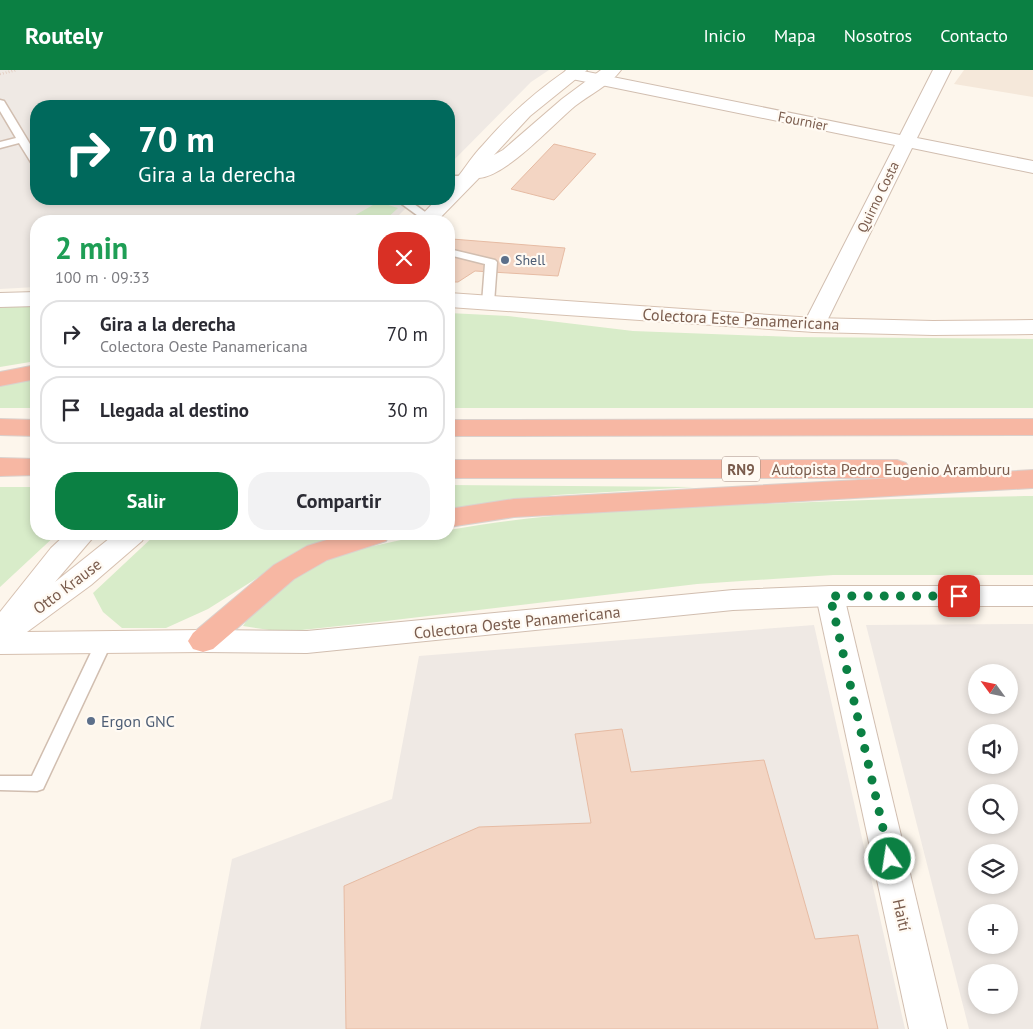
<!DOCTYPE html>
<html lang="es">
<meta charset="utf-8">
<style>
body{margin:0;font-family:"PT Sans",sans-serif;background:#f2f2f3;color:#2b2b33;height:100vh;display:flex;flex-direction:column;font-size:19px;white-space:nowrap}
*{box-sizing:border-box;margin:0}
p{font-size:16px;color:#7c7c81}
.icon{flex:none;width:28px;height:28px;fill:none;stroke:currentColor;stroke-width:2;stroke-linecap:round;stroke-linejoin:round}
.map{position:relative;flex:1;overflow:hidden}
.panel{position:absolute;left:30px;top:145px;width:425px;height:325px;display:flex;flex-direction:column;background:#fff;border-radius:20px;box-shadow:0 2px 8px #0003}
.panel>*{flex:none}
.top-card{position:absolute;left:30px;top:30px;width:425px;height:105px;border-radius:20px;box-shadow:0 2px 8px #0003;background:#00695c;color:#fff;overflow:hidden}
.needle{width:32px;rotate:303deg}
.buttons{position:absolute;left:968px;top:594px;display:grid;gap:10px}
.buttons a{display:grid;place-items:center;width:50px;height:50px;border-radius:50%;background:#fff;box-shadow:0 2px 8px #0003;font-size:25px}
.pin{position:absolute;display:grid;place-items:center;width:42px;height:42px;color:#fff;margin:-21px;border-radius:10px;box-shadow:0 2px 8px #0006}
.me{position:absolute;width:55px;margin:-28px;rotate:347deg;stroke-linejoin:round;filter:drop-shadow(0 0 4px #0008)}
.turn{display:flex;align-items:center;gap:18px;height:105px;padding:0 25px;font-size:22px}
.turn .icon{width:65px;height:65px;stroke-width:2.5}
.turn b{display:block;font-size:35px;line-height:42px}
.round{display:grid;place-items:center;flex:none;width:52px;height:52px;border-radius:20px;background:#f2f2f3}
.overview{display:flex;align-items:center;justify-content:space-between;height:85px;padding:0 25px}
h1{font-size:30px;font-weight:700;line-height:38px;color:#1e9e55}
.cta{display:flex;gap:10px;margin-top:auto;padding:10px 25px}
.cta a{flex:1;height:58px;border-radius:20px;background:#0b8043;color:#fff;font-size:20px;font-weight:700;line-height:58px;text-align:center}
.cta a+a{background:#f2f2f3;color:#2b2b33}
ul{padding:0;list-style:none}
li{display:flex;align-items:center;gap:15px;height:68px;margin:0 10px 8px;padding:0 15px;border:2px solid #e1e1e2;border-radius:20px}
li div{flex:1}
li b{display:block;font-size:19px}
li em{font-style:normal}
header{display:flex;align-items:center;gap:30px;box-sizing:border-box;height:70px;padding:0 25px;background:#0b8043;color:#fff}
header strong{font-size:24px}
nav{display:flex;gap:28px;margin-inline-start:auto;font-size:18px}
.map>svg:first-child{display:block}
.residential{fill:#f5e8da}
.industrial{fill:#efe9e4;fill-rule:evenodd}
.green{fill:#d8ecc9}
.building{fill:#f3d5c3;stroke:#e6bba3}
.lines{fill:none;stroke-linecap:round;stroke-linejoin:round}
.service-casing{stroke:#d1beb0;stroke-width:3}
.minor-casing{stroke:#d1beb0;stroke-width:2}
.tertiary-casing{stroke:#d1beb0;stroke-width:2}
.secondary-casing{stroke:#d6c0b0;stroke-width:2}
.motorway-casing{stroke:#dad1cd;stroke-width:2}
.path{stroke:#d9b8a5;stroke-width:2.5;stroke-dasharray:0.5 2.5;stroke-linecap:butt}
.service{fill:#fff;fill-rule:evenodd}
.minor{fill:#fff;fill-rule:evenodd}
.tertiary{fill:#fff;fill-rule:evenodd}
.secondary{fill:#fff;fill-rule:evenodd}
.motorway{fill:#f7b7a3;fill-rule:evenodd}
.route{stroke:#0b8043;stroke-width:9;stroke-dasharray:0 16.2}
.service-dot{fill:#5c6f8a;stroke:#fffaf3;stroke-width:2}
.labels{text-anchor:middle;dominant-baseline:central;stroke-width:4.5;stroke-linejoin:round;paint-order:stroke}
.far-street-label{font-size:14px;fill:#7a5c4d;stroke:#fffaf3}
.far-service-label{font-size:14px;fill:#4e5e75;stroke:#fffaf3;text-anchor:start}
.shield{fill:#fffaf3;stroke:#a28b7f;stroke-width:1}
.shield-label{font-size:15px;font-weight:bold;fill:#7a5c4d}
.street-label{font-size:16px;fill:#7a5c4d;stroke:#fffaf3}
.service-label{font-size:16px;fill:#4e5e75;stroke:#fffaf3;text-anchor:start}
</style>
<header>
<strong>Routely</strong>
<nav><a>Inicio</a><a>Mapa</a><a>Nosotros</a><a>Contacto</a></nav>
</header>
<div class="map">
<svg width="1033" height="959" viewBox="0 0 1033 959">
<rect width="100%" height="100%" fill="#fdf6ec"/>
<polygon class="residential" points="964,0 1033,0 1033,27 954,14"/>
<g class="industrial">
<polygon points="0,0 549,0 531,12 449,95 449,36 36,36 36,129 415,129 393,151 36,151 36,217 0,219"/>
<path d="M1033 554V959H969L866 555ZM976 602H1009V635H976ZM976 662H1009V695H976ZM976 722H1009V755H976ZM976 782H1009V815H976ZM976 842H1009V875H976ZM976 902H1009V935H976Z"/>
<polygon points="814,555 905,959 200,959 232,789 392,729 419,586"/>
</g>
<g class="green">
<polygon points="385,134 398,138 384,151 345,151 373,135"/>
<polygon points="36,235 36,291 0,297 0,237"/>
<polygon points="449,243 508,246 633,261 794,267 1033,269 1033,338 449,338"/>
<polygon points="36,308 36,338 0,338 0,313"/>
<polygon points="449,415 694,417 556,425 449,440"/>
<polygon points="0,417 36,417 36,464 57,464 0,517"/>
<path d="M1033 426V505H833L697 514 386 551 283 562 243 556 259 531 317 492 360 479 419 466 449 464V460C543 443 639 439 735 435 834 431 933 427 1033 426Z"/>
<polygon points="156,464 344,464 289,488 208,539 166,558 122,558 103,542 93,523"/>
</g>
<g class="building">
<polygon points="554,74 596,84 554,130 511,119"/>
<polygon points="452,169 565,178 558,206 475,201 458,212 449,212 449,173"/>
<polygon points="622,659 631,702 764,690 815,869 858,865 878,959 346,959 344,816 479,757 591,753 575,664"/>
</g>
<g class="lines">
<defs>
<g id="service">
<polygon points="0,30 4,31 36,84 36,95 32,94 19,73 0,78 0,72 16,68 0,41"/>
<polygon points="449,106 468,106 473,109 468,112 449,112"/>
<polygon points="395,129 407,129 435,149 433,151 425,151"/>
<polygon points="449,179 495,190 497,192 494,233 492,236 484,236 482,233 485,194 449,185"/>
<polygon points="104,566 110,568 112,572 43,719 37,721 0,720 0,706 32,706 96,572 98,568"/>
</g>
<g id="minor">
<polygon points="566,0 578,0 900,65 933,0 951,0 917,68 1033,91 1033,103 912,78 825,255 822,260 814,262 806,260 803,255 895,75 572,9 566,8 563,4"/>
<polygon points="830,516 840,519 844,526 947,959 909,959 816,526 820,519"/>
</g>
<g id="tertiary">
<polygon points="36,222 36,236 0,237 0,223"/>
<polygon points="830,516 1033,516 1033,536 830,536 733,540 307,583 203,582 193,579 188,571 193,563 203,560 307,561 733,520"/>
</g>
<g id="secondary">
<path d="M567 0H587L530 46 494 85 503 80 562 29 601 0H621C610 15 589 25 575 36 552 55 508 105 479 108L437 151H416L437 129H449V117C462 104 470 88 483 75 508 46 535 22 567 0Z"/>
<polygon points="449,223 814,248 933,251 1033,250 1033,264 933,265 814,262 449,237"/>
<polygon points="66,464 96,464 55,512 115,464 146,464 142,471 91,515 27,562 203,560 213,563 218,571 213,579 203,582 0,584 0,542 51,478"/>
</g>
<g id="motorway">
<polygon points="36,295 36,309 0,316 0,302"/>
<polygon points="0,349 36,350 36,366 0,365"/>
<polygon points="1033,349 1033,365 449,366 449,350"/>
<polygon points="0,388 36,389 36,405 0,406"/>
<polygon points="449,390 897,390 906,393 910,399 906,405 897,408 1033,400 1033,418 514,447 449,457 449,439 514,429 896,408 449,408"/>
<polygon points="346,464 390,464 386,471 327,490 294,509 213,579 203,582 193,579 188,571 193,563 274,495 307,476"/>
</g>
</defs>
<use href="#service" class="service-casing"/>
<use href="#minor" class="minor-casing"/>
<use href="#tertiary" class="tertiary-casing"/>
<use href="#secondary" class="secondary-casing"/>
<use href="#motorway" class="motorway-casing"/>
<polyline class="path" points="0,4 17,0"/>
<use href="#service" class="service"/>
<use href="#minor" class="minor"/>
<use href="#tertiary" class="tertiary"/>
<use href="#secondary" class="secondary"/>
<use href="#motorway" class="motorway"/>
</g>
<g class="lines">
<polyline class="route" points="890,789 830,526 959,526"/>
</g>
<g class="service-dot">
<circle cx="505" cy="190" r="5"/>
<circle cx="91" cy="651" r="5"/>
</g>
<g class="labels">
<g class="far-street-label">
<text transform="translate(803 51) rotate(11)">Fournier</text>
<text transform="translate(878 127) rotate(-64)">Quirno Costa</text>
</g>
<g class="far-service-label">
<text x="515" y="190">Shell</text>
</g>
<rect class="shield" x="722" y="386.5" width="38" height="25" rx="4"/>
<g class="shield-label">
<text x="741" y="399">RN9</text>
</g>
<g class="street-label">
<text transform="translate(741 249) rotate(3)">Colectora Este Panamericana</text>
<text x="891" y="399">Autopista Pedro Eugenio Aramburu</text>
<text transform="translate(67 516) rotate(-37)">Otto Krause</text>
<text transform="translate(517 552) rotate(-6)">Colectora Oeste Panamericana</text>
<text transform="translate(902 845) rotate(77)">Haití</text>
</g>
<g class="service-label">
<text x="101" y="651">Ergon GNC</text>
</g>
</g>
</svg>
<div class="buttons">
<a><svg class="needle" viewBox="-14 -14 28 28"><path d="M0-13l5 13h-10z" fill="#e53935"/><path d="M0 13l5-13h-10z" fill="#7c7c81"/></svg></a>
<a><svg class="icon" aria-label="sound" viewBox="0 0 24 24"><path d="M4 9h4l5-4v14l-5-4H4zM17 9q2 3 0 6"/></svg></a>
<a><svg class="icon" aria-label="search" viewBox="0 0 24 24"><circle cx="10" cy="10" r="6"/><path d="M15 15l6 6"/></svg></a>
<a><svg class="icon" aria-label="layers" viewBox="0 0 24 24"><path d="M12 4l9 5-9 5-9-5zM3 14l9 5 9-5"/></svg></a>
<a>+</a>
<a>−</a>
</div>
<div class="pin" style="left:959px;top:526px;background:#d93025"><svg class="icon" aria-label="arrive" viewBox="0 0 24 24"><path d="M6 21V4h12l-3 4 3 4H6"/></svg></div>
<svg class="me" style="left:890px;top:789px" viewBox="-20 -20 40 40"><circle r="17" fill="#0b8043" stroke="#fff" stroke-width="3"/><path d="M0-11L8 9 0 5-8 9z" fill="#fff"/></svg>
<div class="top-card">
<div class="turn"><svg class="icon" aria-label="right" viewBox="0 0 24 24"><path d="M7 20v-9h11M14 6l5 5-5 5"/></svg><div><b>70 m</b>Gira a la derecha</div></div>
</div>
<section class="panel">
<div class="overview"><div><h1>2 min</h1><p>100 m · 09:33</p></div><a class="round" style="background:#d93025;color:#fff"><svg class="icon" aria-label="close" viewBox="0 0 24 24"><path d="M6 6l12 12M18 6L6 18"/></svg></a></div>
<ul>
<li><svg class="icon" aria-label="right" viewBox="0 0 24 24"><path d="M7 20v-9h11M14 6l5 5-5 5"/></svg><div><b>Gira a la derecha</b><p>Colectora Oeste Panamericana</p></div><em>70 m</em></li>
<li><svg class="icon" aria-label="arrive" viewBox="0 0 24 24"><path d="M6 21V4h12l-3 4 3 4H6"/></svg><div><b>Llegada al destino</b></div><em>30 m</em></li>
</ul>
<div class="cta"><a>Salir</a><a>Compartir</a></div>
</section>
</div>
